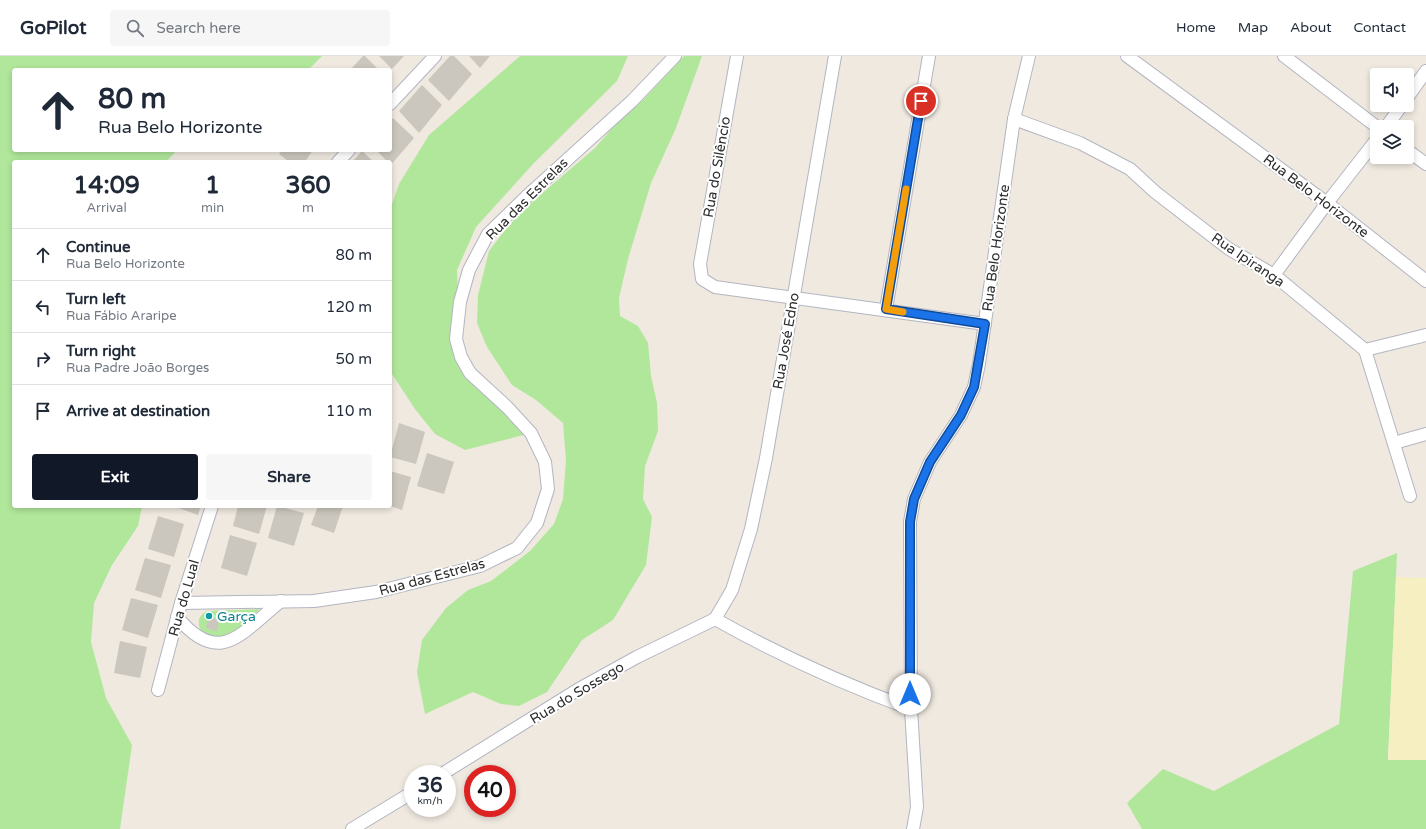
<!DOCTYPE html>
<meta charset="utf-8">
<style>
body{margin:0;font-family:"Varela Round",sans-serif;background:#f6f6f7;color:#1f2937;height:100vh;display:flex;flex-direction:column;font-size:15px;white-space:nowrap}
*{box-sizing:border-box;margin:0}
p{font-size:13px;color:#747a83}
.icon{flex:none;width:22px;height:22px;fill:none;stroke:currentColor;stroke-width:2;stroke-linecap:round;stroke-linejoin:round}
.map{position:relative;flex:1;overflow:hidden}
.details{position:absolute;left:12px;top:104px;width:380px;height:348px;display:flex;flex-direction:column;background:#fff;border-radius:4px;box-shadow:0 2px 6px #0003}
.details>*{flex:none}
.top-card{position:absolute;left:12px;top:12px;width:380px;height:84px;border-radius:4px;box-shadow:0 2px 6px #0003;background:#fff;color:#1f2937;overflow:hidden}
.tools{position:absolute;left:1370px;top:12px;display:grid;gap:8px}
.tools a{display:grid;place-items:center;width:44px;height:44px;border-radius:4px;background:#fff;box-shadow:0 2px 6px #0003;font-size:20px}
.speed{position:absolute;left:404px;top:709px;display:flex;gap:8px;font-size:20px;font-weight:700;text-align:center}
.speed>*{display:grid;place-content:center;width:52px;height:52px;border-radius:50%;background:#fff;box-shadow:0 2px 6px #0003;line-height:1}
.speed small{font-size:10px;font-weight:400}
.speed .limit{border:6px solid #d22;background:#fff;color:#111}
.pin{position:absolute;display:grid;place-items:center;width:34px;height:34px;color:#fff;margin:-17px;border:2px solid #fff;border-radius:50%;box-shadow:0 1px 4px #0007}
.me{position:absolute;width:44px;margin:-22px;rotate:0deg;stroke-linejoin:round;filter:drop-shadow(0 0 3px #0008)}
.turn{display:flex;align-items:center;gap:14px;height:84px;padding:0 20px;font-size:18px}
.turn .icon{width:52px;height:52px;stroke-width:2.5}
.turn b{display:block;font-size:28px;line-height:34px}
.eta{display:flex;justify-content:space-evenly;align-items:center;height:68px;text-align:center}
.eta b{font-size:24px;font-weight:700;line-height:28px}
.cta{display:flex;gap:8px;margin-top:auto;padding:8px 20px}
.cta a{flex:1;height:46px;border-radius:4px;background:#111827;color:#fff;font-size:16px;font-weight:700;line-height:46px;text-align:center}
.cta a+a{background:#f6f6f7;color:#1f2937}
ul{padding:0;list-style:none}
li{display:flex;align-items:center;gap:12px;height:52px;padding:0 20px;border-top:1px solid #e0e1e3}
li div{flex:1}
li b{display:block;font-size:15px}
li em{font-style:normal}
header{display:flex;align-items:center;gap:24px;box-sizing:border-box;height:56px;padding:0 20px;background:#fff;border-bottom:1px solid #e0e1e3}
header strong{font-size:19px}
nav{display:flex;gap:22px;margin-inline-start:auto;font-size:14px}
.search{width:280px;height:36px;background:#f6f6f7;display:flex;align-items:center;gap:10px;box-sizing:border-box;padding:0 14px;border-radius:4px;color:#747a83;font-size:15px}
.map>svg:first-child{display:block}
.green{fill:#b1e79b}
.sand{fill:#f5efc2}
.building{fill:#cbc7be}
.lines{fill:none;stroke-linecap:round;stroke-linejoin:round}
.minor-casing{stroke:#b3b5c1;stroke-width:14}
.minor{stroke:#fff;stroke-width:12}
.route-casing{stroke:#114b97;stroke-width:10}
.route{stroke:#1a73e8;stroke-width:7}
.slow{stroke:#f59e0b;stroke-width:7}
.culture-dot{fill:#0f9aa8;stroke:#fff;stroke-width:1.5}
.labels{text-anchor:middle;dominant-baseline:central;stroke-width:4;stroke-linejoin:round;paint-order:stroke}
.street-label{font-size:14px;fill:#2d2d2d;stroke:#fff}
.culture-label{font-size:14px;fill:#0d838f;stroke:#fff;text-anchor:start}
</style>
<header>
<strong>GoPilot</strong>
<div class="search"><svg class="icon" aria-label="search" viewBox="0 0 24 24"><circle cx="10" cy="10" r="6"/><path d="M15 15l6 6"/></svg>Search here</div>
<nav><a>Home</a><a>Map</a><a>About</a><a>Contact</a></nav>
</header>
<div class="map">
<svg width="1426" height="773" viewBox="0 0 1426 773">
<rect width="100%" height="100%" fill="#efe9e0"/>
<g class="green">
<polygon points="0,0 322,0 308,14 14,14 14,94 177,94 166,106 14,106 14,450 142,450 138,470 112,509 94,547 91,586 106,642 132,689 120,773 0,773"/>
<polygon points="520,0 628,0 617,25 533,108 476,171 457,214 461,301 531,377 465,394 435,378 415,353 390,315 390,154 399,128 429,79"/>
<polygon points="684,0 702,0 676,72 651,127 628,203 619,242 620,260 638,270 648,287 651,320 657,347 658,375 645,410 643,443 652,461 646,509 613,564 582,584 547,636 519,650 501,648 473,636 425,658 417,616 422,584 446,552 468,534 491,525 530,495 554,468 563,443 566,404 563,367 536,344 512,329 487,291 477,267 478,239 489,195 505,174 525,152 595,92 615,69 644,43"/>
<polygon points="1397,497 1388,704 1426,704 1426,773 1142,773 1127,747 1163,713 1214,735 1339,668 1353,515"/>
<path d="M260 553C242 570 226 589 201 576 197 566 198 560 207 555Z"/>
</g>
<polygon class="sand" points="1396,521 1426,522 1426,704 1388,704"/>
<g class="building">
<polygon points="363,0 365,0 379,14 350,14"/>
<polygon points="379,0 404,0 392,13"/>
<polygon points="450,0 454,0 472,18 449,45 428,24"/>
<polygon points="469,0 490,0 480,12"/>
<polygon points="422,29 442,49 419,77 399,55"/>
<polygon points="393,62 414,82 390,110 390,106 388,106 376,94 390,94 390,65"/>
<polygon points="282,94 313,94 305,106 289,106 279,98"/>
<polygon points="362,95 374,106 352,106"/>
<polygon points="399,367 425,376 416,408 390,401"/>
<polygon points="427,397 454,406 444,438 417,430"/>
<polygon points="390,415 411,421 402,454 390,450"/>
<polygon points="173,450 201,450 198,459"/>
<polygon points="238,450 267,450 259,478 233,470"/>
<polygon points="277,450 304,457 294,490 268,482"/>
<polygon points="318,450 343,450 334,477 311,469"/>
<polygon points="158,460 184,468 174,501 148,493"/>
<polygon points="230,479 257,487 247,520 221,512"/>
<polygon points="145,502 171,509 161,542 135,534"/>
<polygon points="131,542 158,549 148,582 122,574"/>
<polygon points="208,561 219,564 217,575 206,572"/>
<polygon points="120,585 147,591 140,622 114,617"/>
</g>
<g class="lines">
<defs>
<g id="minor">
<polyline points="737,0 700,208 702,223 715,231 985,268"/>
<polyline points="1127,0 1327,147 1426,225"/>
<polyline points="1284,0 1377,71"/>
<polyline points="1407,42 1426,15"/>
<polyline points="390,48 435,0"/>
<polyline points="1014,63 1080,87 1130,113 1155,136 1229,193 1274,219 1365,294 1410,440"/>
<polyline points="1386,71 1402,49"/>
<polyline points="1407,94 1426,108"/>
<polyline points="338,106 349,94"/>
<polyline points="1274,219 1327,147 1377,83"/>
<polyline points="886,253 929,0"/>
<polyline points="1365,294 1426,279"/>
<polyline points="1394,387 1426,378"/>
<polyline points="181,547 314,545 376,536 480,510 517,492 537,467 548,433 545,406 531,377 507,351 470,317 461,301 456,283 460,246 469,214 488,178 526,141 632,45 675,0"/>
<path d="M177 561C220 612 241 577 281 545"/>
<polyline points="715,563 732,534 751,473 766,402 835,0"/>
<path d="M715 563C777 598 843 628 911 653"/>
<polyline points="158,634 181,547 212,450"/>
<polyline points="442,718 579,633 637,601 715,563"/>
<polyline points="352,773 413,736"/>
<polyline points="913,773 917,751 911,653 910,466 914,443 930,406 961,359 974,331 979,308 1014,63 1029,0"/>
</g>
</defs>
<use href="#minor" class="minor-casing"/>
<use href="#minor" class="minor"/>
</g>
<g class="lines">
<defs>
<polyline id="route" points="910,638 910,466 914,443 930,406 961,359 974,331 985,268 886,253 921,45"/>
</defs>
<use href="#route" class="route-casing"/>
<use href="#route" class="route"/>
<polyline class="slow" points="903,256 886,253 906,133"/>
</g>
<circle class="culture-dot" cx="209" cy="560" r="4"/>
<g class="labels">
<g class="street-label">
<text transform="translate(717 111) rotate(-80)">Rua do Silêncio</text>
<text transform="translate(1316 140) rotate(37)">Rua Belo Horizonte</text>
<text transform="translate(527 143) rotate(-45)">Rua das Estrelas</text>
<text transform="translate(996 192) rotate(-82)">Rua Belo Horizonte</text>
<text transform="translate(1248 204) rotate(34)">Rua Ipiranga</text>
<text transform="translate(786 285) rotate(-80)">Rua José Edno</text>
<text transform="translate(432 521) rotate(-15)">Rua das Estrelas</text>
<text transform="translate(184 542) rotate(-74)">Rua do Lual</text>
<text transform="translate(577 637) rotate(-31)">Rua do Sossego</text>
</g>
<g class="culture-label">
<text x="217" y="560">Garça</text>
</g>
</g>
</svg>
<div class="tools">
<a><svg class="icon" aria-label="sound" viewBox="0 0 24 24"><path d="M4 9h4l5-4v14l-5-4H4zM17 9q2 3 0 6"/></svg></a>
<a><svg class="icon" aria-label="layers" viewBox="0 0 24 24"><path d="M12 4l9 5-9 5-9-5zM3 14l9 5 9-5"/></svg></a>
</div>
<div class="speed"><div>36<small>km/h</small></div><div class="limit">40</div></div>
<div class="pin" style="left:921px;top:45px;background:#d93025"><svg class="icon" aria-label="arrive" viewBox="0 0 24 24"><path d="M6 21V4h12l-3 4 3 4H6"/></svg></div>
<svg class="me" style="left:910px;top:638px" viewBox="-20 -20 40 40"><circle r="19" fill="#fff"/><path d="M0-13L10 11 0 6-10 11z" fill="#1a73e8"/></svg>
<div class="top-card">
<div class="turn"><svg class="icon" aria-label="ahead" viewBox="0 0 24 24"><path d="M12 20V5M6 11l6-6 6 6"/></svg><div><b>80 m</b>Rua Belo Horizonte</div></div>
</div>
<section class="details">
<div class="eta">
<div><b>14:09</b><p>Arrival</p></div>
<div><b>1</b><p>min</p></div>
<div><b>360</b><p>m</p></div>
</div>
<ul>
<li><svg class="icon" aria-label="ahead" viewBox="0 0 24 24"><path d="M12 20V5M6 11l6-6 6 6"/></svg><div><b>Continue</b><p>Rua Belo Horizonte</p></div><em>80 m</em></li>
<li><svg class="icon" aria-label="left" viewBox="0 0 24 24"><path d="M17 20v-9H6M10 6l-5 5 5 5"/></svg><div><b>Turn left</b><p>Rua Fábio Araripe</p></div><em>120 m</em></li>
<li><svg class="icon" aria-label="right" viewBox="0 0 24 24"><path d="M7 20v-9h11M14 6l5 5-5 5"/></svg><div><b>Turn right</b><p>Rua Padre João Borges</p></div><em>50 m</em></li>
<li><svg class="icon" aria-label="arrive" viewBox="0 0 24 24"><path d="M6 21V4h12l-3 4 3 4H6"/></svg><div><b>Arrive at destination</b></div><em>110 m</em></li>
</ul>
<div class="cta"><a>Exit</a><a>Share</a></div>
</section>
</div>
